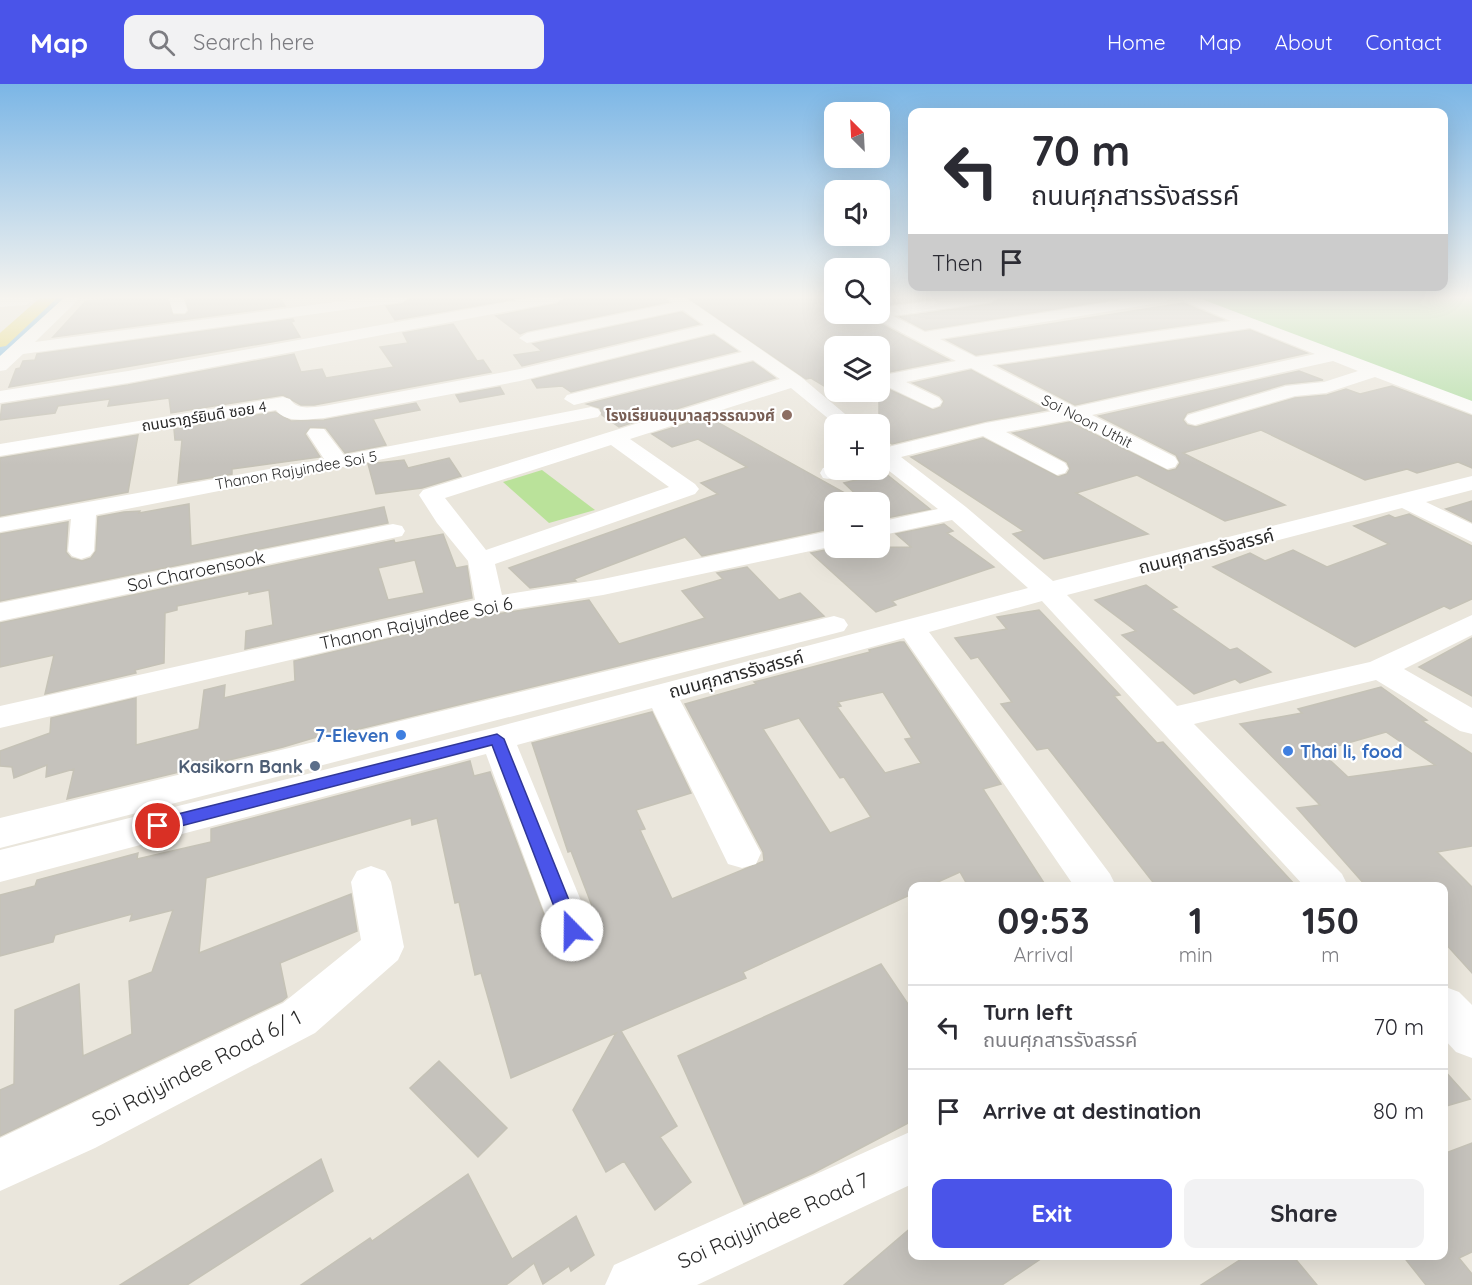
<!DOCTYPE html>
<meta charset="utf-8">
<style>
body{margin:0;font-family:Quicksand,"Noto Sans Thai",sans-serif;background:#f2f2f3;color:#2b2b33;height:100vh;display:flex;flex-direction:column;font-size:22px;white-space:nowrap}
*{box-sizing:border-box;margin:0}
p{font-size:20px;color:#7c7c81}
.icon{flex:none;width:33px;height:33px;fill:none;stroke:currentColor;stroke-width:2;stroke-linecap:round;stroke-linejoin:round}
.map{position:relative;flex:1;overflow:hidden}
.side{position:absolute;left:908px;top:798px;width:540px;height:378px;display:flex;flex-direction:column;background:#fff;border-radius:12px;box-shadow:0 6px 24px #0002}
.side>*{flex:none}
.hud{position:absolute;left:908px;top:24px;width:540px;height:183px;border-radius:12px;box-shadow:0 6px 24px #0002;background:#fff;color:#2b2b33;overflow:hidden}
.needle{width:39px;rotate:336deg}
.controls{position:absolute;left:824px;top:18px;display:grid;gap:12px}
.controls a{display:grid;place-items:center;width:66px;height:66px;border-radius:12px;background:#fff;box-shadow:0 6px 24px #0002;font-size:30px}
.pin{position:absolute;display:grid;place-items:center;width:51px;height:51px;color:#fff;margin:-26px;border:3px solid #fff;border-radius:50%;box-shadow:0 2px 6px #0007}
.me{position:absolute;width:66px;margin:-33px;rotate:338deg;stroke-linejoin:round;filter:drop-shadow(0 0 4px #0008)}
.turn{display:flex;align-items:center;gap:21px;height:126px;padding:0 24px;font-size:27px}
.turn .icon{width:78px;height:78px;stroke-width:2.5}
.turn b{display:block;font-size:42px;line-height:51px}
.then{display:flex;align-items:center;height:57px;padding:0 24px;background:#0003;gap:12px;font-size:22px}
.eta{display:flex;justify-content:space-evenly;align-items:center;height:102px;text-align:center}
.eta b{font-size:36px;font-weight:700;line-height:42px}
.primary-button{display:flex;gap:12px;margin-top:auto;padding:12px 24px}
.primary-button a{flex:1;height:69px;border-radius:12px;background:#4a54e9;color:#fff;font-size:24px;font-weight:700;line-height:69px;text-align:center}
.primary-button a+a{background:#f2f2f3;color:#2b2b33}
ul{padding:0;list-style:none}
li{display:flex;align-items:center;gap:18px;height:84px;padding:0 24px;border-top:2px solid #e1e1e2}
li div{flex:1}
li b{display:block;font-size:22px}
li em{font-style:normal}
header{display:flex;align-items:center;gap:36px;box-sizing:border-box;height:84px;padding:0 30px;background:#4a54e9;color:#fff}
header strong{font-size:28px}
nav{display:flex;gap:33px;margin-inline-start:auto;font-size:21px}
.search{width:420px;height:54px;background:#f2f2f3;display:flex;align-items:center;gap:15px;box-sizing:border-box;padding:0 21px;border-radius:12px;color:#7c7c81;font-size:22px}
.map>svg:first-child{display:block}
.green{fill:#abdc9d}
.pitch{fill:#bae29a}
.lines{fill:none;stroke-linecap:round;stroke-linejoin:round}
.canal{fill:#78b9e3;fill-rule:evenodd}
.building{fill:#c5c2bc;stroke:#c5c2b6;stroke-width:1.5;fill-rule:evenodd}
.minor{fill:#fff;fill-rule:evenodd}
.major{fill:#e3d668;fill-rule:evenodd}
.route{fill:#4a54e9;stroke:#303797;stroke-width:1.5}
.education-dot{fill:#8d6e63;stroke:#fff;stroke-width:2}
.shop-dot{fill:#3f7fe0;stroke:#fff;stroke-width:2}
.service-dot{fill:#5c6f8a;stroke:#fff;stroke-width:2}
.labels{text-anchor:middle;dominant-baseline:central;stroke-width:4.5;stroke-linejoin:round;paint-order:stroke}
.far-education-label{font-size:15px;font-weight:bold;fill:#785e54;stroke:#fff;text-anchor:end}
.far-street-label{font-size:15px;fill:#292929;stroke:#fff}
.street-label{font-size:18px;fill:#292929;stroke:#fff}
.shop-label{font-size:18px;font-weight:bold;fill:#366cbe;stroke:#fff;text-anchor:end}
.service-label{font-size:18px;font-weight:bold;fill:#4e5e75;stroke:#fff;text-anchor:end}
.near-street-label{font-size:21px;fill:#292929;stroke:#fff}
</style>
<header>
<strong>Map</strong>
<div class="search"><svg class="icon" aria-label="search" viewBox="0 0 24 24"><circle cx="10" cy="10" r="6"/><path d="M15 15l6 6"/></svg>Search here</div>
<nav><a>Home</a><a>Map</a><a>About</a><a>Contact</a></nav>
</header>
<div class="map">
<svg width="1472" height="1201" viewBox="0 0 1472 1201">
<rect width="100%" height="100%" fill="#eae6dc"/>
<polygon class="green" points="1196,213 1472,213 1472,321"/>
<polygon class="pitch" points="542,386 595,426 549,439 503,398"/>
<g class="lines">
<polygon class="canal" points="53,213 65,213 5,271 0,272 0,261"/>
</g>
<g class="building">
<polygon points="106,213 167,213 173,231 185,231 189,227 185,213 220,213 222,215 279,213 285,222 53,253 86,217 103,216"/>
<polygon points="412,213 525,213 395,236 386,222 402,220"/>
<polygon points="567,213 665,213 668,218 527,247 520,250 496,232 557,220"/>
<polygon points="687,213 834,213 834,230 868,230 871,235 949,276 879,290 879,262 857,262 834,250 834,308 811,294 806,295"/>
<polygon points="879,213 948,213 879,222"/>
<polygon points="1001,213 1129,213 925,246 900,233 991,220"/>
<polygon points="1183,219 1223,236 976,271 947,256"/>
<polygon points="682,228 699,240 522,282 514,271 542,267 533,260"/>
<polygon points="293,235 294,237 291,238 300,253 9,303 16,285 20,284 23,277 35,276 37,270"/>
<polygon points="453,240 477,277 483,276 491,288 314,321 301,321 283,311 171,329 169,314 108,322 110,315 58,322 55,329 0,336 2,321 128,301 294,270 301,288 322,285 326,294 394,283 380,263 408,259 403,249"/>
<polygon points="1250,246 1307,269 1075,321 999,282"/>
<polygon points="714,251 737,267 571,308 562,302 537,304 532,296"/>
<polygon points="753,278 775,294 619,343 602,331 600,324 587,320"/>
<polygon points="971,286 1046,326 986,337 892,360 879,352 879,306 886,304 933,326 941,323 944,317 940,312 913,299"/>
<polygon points="1299,287 1323,296 1285,300 1187,329 1183,336 1187,341 1196,343 1295,314 1327,311 1346,305 1360,310 1392,302 1472,332 1472,384 1458,378 1417,389 1407,385 1365,396 1261,346 1183,369 1285,421 1225,437 1137,391 1076,409 1148,450 1044,475 1013,450 1024,447 911,373 983,354 1058,393 1067,390 1070,385 1067,378 1013,349 1070,338 1168,387 1176,385 1180,379 1176,371 1099,332"/>
<polygon points="500,303 504,310 460,318 456,311"/>
<polygon points="416,319 420,326 373,335 386,361 345,369 326,344 310,343 305,350 320,373 232,385 232,390 178,399 182,356 175,356 174,345 275,328 291,337 324,336"/>
<polygon points="708,333 852,413 834,418 834,444 702,472 685,453 574,495 576,497 530,504 509,484 718,410 701,399 747,383 698,355 672,363 652,350"/>
<polygon points="138,351 128,408 0,432 0,374"/>
<polygon points="449,374 461,392 422,404 376,410 368,380 404,376 408,384"/>
<polygon points="885,389 930,425 881,435 879,418 864,418 844,399"/>
<polygon points="1472,417 1472,438 1446,425"/>
<polygon points="189,420 191,462 384,423 388,439 0,517 0,450 68,438 66,468 71,474 82,477 91,474 96,467 98,433 124,428 140,427 139,429"/>
<polygon points="1409,430 1472,462 1472,515 1450,525 1444,522 1355,563 1213,483 1250,469 1265,477 1293,466 1327,483 1389,460 1354,442 1389,431 1395,434"/>
<polygon points="944,440 953,447 947,449 994,483 892,517 896,521 876,528 811,469 835,464 911,463 896,450"/>
<path d="M443 450 456 484 467 482 472 514 245 565 246 547 273 541 269 506 249 510V507L177 522V526L165 529 164 579 135 586 136 589 45 610 54 571 0 583V539L394 456 395 459ZM415 476 424 509 388 516 378 484Z"/>
<polygon points="747,483 779,516 800,509 824,532 338,650 337,647 283,663 67,715 74,685 46,693 47,681 14,694 12,683 0,682 0,667 50,649 51,634 136,614 136,661 199,645 204,606 225,601 224,614 295,597 294,577 490,531 589,516 619,560 705,534 682,507 723,495 717,489"/>
<polygon points="1146,501 1177,523 1171,525 1230,566 1237,564 1271,588 1240,599 1235,595 1194,610 1122,551 1136,547 1095,516"/>
<polygon points="1039,526 1120,611 1114,612 1157,659 1163,658 1296,802 1156,802 1048,664 1037,666 1001,620 1012,618 978,573 971,575 955,554 1007,545 997,533"/>
<polygon points="1472,554 1472,612 1419,583"/>
<path d="M900 558H904L1001 700 983 705 1046 802H968L960 788 929 802H912V810L743 888 746 894 621 947 677 1042 660 1053 691 1098 655 1126 624 1077 606 1088 573 1026 616 949 511 994 481 889 475 891 459 818 455 819 437 734 412 741 411 734 206 794 199 869 351 810 357 847 280 879 287 913 282 917 0 1052V1006L14 1000 15 926 79 900 83 972 132 950 129 897 152 888 173 826 130 837 132 830 55 851 53 858 0 872V811L35 802 37 796 138 769 137 775 211 758V745L470 677 474 692 490 688 555 860 560 864 573 866 588 861 593 852 602 848 571 767 568 768 532 659 652 628 691 709 636 726 645 745 640 746 672 815 764 777 763 768 685 620 756 600 754 598 870 568 869 566ZM883 608 912 654 905 655 921 679 885 689 837 623 841 622 838 618ZM799 634 840 694 844 693 871 733 830 749 763 645Z"/>
<path d="M1381 603 1427 636 1422 637 1472 670V762L1437 768 1472 803V889L1443 857V802H1366L1297 724 1320 721 1240 640 1302 629 1298 625ZM1386 648 1435 681 1348 693 1320 667Z"/>
<polygon points="881,880 912,926 912,1037 813,1089 744,1120 678,972"/>
<polygon points="439,977 507,1044 478,1073 410,1004"/>
<polygon points="1443,985 1470,1015 1443,1023"/>
<polygon points="1472,1059 1472,1168 1459,1174 1472,1190 1472,1201 1426,1201 1403,1172 1443,1172 1443,1070"/>
<polygon points="321,1075 333,1107 187,1201 120,1201"/>
<polygon points="468,1090 512,1175 576,1132 594,1171 571,1187 569,1182 543,1200 534,1179 506,1201 301,1201 370,1154 372,1157"/>
<polygon points="912,1143 912,1172 1045,1172 1002,1201 844,1201"/>
<polygon points="1246,1172 1293,1172 1317,1201 1201,1201"/>
</g>
<g class="lines">
<g class="minor">
<polygon points="0,213 31,213 34,216 26,221 0,223"/>
<polygon points="65,213 81,213 35,258 372,213 410,213 402,218 23,270 6,286 0,287 0,272"/>
<polygon points="169,213 183,213 187,226 185,229 173,229"/>
<polygon points="535,213 565,213 557,218 128,299 0,319 0,307 128,287"/>
<path d="M667 213H683L692 218 801 293 857 340H835L791 304 630 355 695 400 699 405 695 410 495 480 502 511 603 495 834 446V462L603 511 490 529 0 644V622L475 516 468 477 437 439 419 411 423 406 780 295 753 276 574 321 564 315 567 311 742 268 714 249 520 297 324 334C309 335 286 340 276 326L0 372V360L283 313 290 315C298 327 310 323 324 322L520 285 704 241 683 226 527 259 519 254 527 249 673 219ZM611 361 669 403 486 466 445 414Z"/>
<path d="M962 213H999L991 218 893 232 925 248 1140 213H1173L1165 218 940 255 976 273 1231 237 1175 213H1196L1472 317V330L1375 293 1326 309 1295 312 1195 341 1188 339 1185 335 1188 331 1286 302 1324 298 1358 287 1333 277 1092 331 1175 373 1178 378 1175 383 1167 385 1070 336 1006 348 1065 379 1068 384 1065 389 1057 391 983 352 901 373 966 423 1053 497 1472 392V406L1426 418 1472 440V458L1402 424 1067 511 1177 622 1370 578 1472 531V551L1404 585 1472 624V650L1460 647 1376 596 1194 640 1342 790 1348 802H1304L1042 517 929 548 1110 790 1116 802H1074L904 554 680 616 761 769 756 780 742 784 728 780 652 624 517 661 593 846 587 859 572 864 557 859 551 846 486 670 0 798V766L497 643 1028 504 952 436 879 452V438L938 425 879 379V361L888 363 986 339 1053 327 971 284 906 298 939 314 942 318 939 322 932 324 886 302 879 304V292L956 277 872 233 870 230H879V224ZM1250 244 1315 270 1075 323 992 281Z"/>
<polygon points="591,323 598,325 601,329 598,333 96,431 94,467 90,472 81,475 72,472 68,467 71,435 0,448 0,434 324,375 307,349 310,345 324,345 344,371"/>
<path d="M834 381V386H852C846 395 833 396 823 394L820 389 823 384Z"/>
<polygon points="393,440 402,442 405,447 402,452 0,537 0,519"/>
<polygon points="834,532 844,535 848,541 844,547 0,764 0,734"/>
<polygon points="371,782 385,787 391,798 404,863 398,876 315,949 95,1064 0,1107 0,1054 283,919 361,856 351,798 357,787"/>
<polygon points="1443,902 1459,908 1472,921 1472,974 1456,968 1443,954"/>
<polygon points="912,1047 912,1100 697,1201 605,1201 614,1181"/>
</g>
<polygon class="major" points="41,213 58,213 6,262 0,263 0,249"/>
</g>
<linearGradient id="sky" x2="0" y2="1"><stop stop-color="#7bb6e6"/><stop offset="0.56" stop-color="#f6f4ef"/><stop offset="1" stop-color="#f6f4ef" stop-opacity="0"/></linearGradient>
<rect width="1472" height="381" fill="url(#sky)"/>
<polygon class="route" points="497,650 504,655 581,846 579,851 572,853 566,851 563,846 492,661 158,748 150,742 158,735"/>
<circle class="education-dot" cx="787" cy="331" r="6"/>
<g class="shop-dot">
<circle cx="401" cy="651" r="6"/>
<circle cx="1288" cy="667" r="6"/>
</g>
<circle class="service-dot" cx="315" cy="682" r="6"/>
<g class="labels">
<g class="far-education-label">
<text x="775" y="331">โรงเรียนอนุบาลสุวรรณวงศ์</text>
</g>
<g class="far-street-label">
<text transform="translate(204 332) rotate(-9)">ถนนราฎร์ยินดี ซอย 4</text>
<text transform="translate(1087 337) rotate(27)">Soi Noon Uthit</text>
<text transform="translate(296 386) rotate(-10)">Thanon Rajyindee Soi 5</text>
</g>
<g class="street-label">
<text transform="translate(1206 467) rotate(-14)">ถนนศุภสารรังสรรค์</text>
<text transform="translate(196 487) rotate(-12)">Soi Charoensook</text>
<text transform="translate(416 539) rotate(-12)">Thanon Rajyindee Soi 6</text>
<text transform="translate(736 590) rotate(-15)">ถนนศุภสารรังสรรค์</text>
</g>
<g class="shop-label">
<text x="389" y="651">7-Eleven</text>
<text x="1300" y="667" text-anchor="start">Thai li, food</text>
</g>
<g class="service-label">
<text x="303" y="682">Kasikorn Bank</text>
</g>
<g class="near-street-label">
<text transform="translate(196 984) rotate(-27)">Soi Rajyindee Road 6/ 1</text>
<text transform="translate(773 1136) rotate(-24)">Soi Rajyindee Road 7</text>
</g>
</g>
</svg>
<div class="controls">
<a><svg class="needle" viewBox="-14 -14 28 28"><path d="M0-13l5 13h-10z" fill="#e53935"/><path d="M0 13l5-13h-10z" fill="#7c7c81"/></svg></a>
<a><svg class="icon" aria-label="sound" viewBox="0 0 24 24"><path d="M4 9h4l5-4v14l-5-4H4zM17 9q2 3 0 6"/></svg></a>
<a><svg class="icon" aria-label="search" viewBox="0 0 24 24"><circle cx="10" cy="10" r="6"/><path d="M15 15l6 6"/></svg></a>
<a><svg class="icon" aria-label="layers" viewBox="0 0 24 24"><path d="M12 4l9 5-9 5-9-5zM3 14l9 5 9-5"/></svg></a>
<a>+</a>
<a>−</a>
</div>
<div class="pin" style="left:158px;top:742px;background:#d93025"><svg class="icon" aria-label="arrive" viewBox="0 0 24 24"><path d="M6 21V4h12l-3 4 3 4H6"/></svg></div>
<svg class="me" style="left:572px;top:846px" viewBox="-20 -20 40 40"><circle r="19" fill="#fff"/><path d="M0-13L10 11 0 6-10 11z" fill="#4a54e9"/></svg>
<div class="hud">
<div class="turn"><svg class="icon" aria-label="left" viewBox="0 0 24 24"><path d="M17 20v-9H6M10 6l-5 5 5 5"/></svg><div><b>70 m</b>ถนนศุภสารรังสรรค์</div></div>
<div class="then">Then<svg class="icon" aria-label="arrive" viewBox="0 0 24 24"><path d="M6 21V4h12l-3 4 3 4H6"/></svg></div>
</div>
<section class="side">
<div class="eta">
<div><b>09:53</b><p>Arrival</p></div>
<div><b>1</b><p>min</p></div>
<div><b>150</b><p>m</p></div>
</div>
<ul>
<li><svg class="icon" aria-label="left" viewBox="0 0 24 24"><path d="M17 20v-9H6M10 6l-5 5 5 5"/></svg><div><b>Turn left</b><p>ถนนศุภสารรังสรรค์</p></div><em>70 m</em></li>
<li><svg class="icon" aria-label="arrive" viewBox="0 0 24 24"><path d="M6 21V4h12l-3 4 3 4H6"/></svg><div><b>Arrive at destination</b></div><em>80 m</em></li>
</ul>
<div class="primary-button"><a>Exit</a><a>Share</a></div>
</section>
</div>
